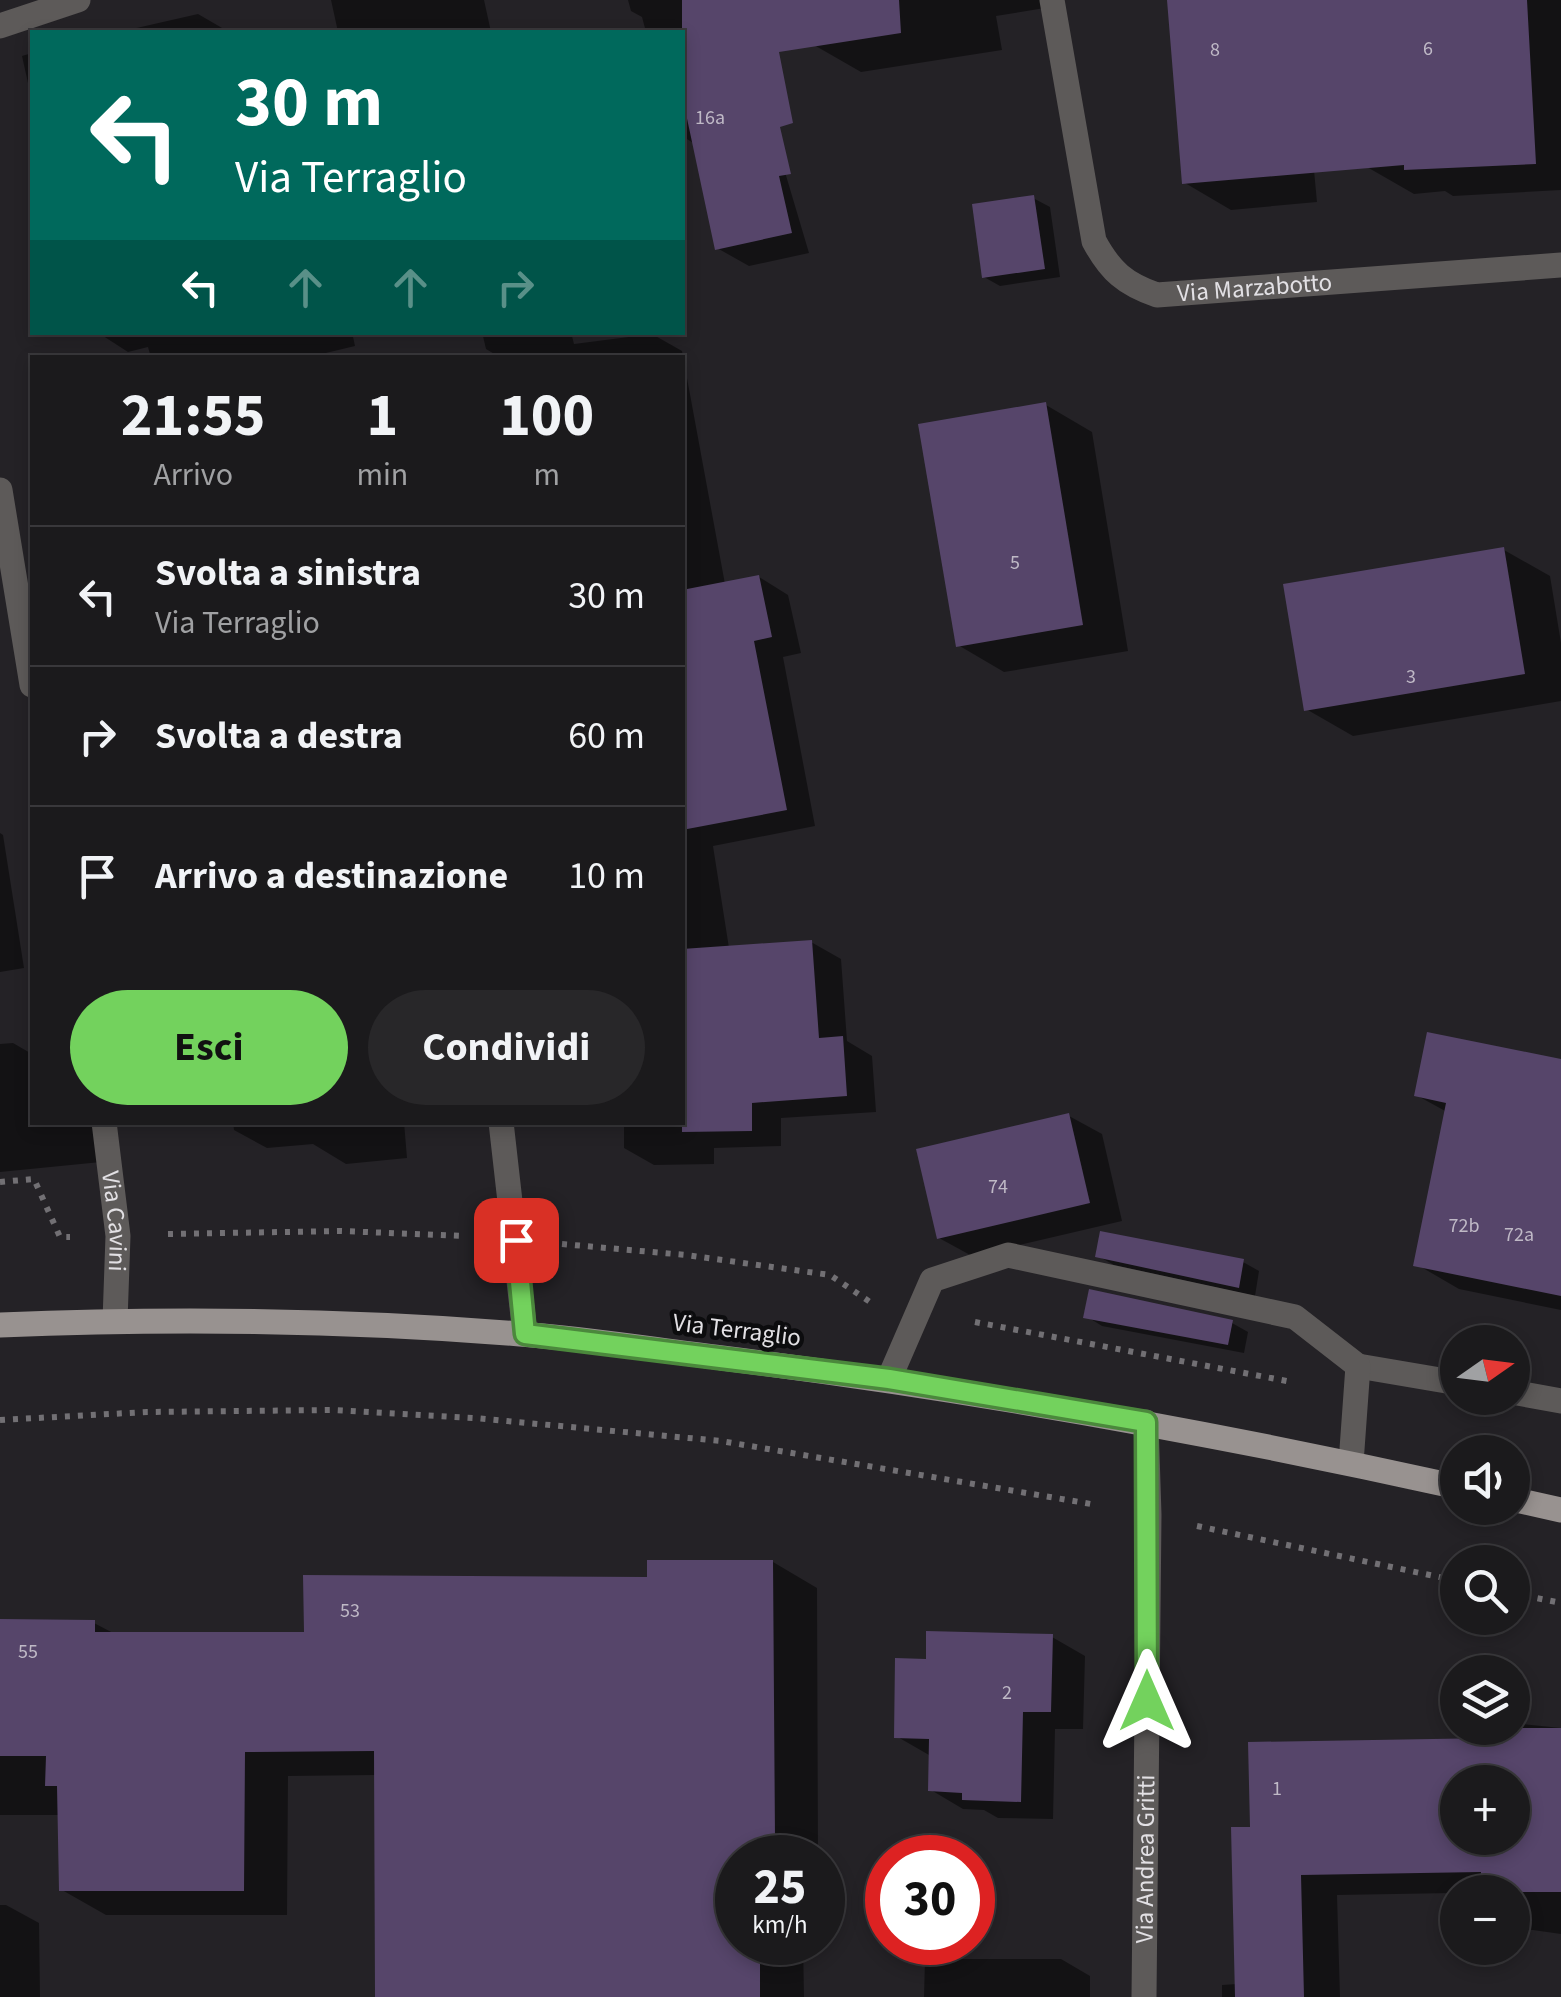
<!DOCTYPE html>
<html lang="it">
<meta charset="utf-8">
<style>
body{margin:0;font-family:"Source Sans 3",sans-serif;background:#282729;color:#f1f3f6;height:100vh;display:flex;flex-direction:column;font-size:38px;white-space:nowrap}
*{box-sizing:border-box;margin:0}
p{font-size:32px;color:#a0a1a3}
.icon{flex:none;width:55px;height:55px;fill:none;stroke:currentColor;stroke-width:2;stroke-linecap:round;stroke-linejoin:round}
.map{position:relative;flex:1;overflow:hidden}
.details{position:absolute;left:30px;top:355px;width:655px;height:770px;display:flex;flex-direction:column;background:#1b1a1c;border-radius:0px;box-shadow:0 5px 15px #0003,0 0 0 2px #39383b}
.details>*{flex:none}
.banner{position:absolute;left:30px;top:30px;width:655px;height:305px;border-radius:0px;box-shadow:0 5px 15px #0003,0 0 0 2px #39383b;background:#00695c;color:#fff;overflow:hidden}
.needle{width:65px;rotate:76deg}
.fabs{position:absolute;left:1440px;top:1325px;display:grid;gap:20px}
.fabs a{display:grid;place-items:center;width:90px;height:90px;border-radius:50%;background:#1b1a1c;box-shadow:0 5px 15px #0003,0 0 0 2px #39383b;font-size:50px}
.speed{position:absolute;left:715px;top:1835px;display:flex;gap:20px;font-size:50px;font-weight:700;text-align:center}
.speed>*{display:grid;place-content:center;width:130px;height:130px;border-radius:50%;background:#1b1a1c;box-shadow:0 5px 15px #0003,0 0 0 2px #39383b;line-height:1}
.speed small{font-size:25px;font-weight:400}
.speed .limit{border:15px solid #d22;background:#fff;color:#111}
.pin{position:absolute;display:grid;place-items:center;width:85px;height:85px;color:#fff;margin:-42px;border-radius:20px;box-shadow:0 5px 15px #0006}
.me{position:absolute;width:110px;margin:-55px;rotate:0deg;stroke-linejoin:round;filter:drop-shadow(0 0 8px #0008)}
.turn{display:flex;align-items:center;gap:35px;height:210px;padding:0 40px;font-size:45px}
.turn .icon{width:130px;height:130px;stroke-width:2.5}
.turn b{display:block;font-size:70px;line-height:85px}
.lanes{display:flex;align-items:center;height:95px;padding:0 40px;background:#0003;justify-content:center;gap:50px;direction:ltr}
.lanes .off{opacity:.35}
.eta{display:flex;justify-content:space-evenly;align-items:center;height:170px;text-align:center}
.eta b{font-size:60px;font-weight:700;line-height:70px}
.button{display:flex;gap:20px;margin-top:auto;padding:20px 40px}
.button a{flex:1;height:115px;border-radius:60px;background:#73d25d;color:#111;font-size:40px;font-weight:700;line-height:115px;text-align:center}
.button a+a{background:#282729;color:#f1f3f6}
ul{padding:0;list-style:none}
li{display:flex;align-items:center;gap:30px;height:140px;padding:0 40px;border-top:2px solid #39383b}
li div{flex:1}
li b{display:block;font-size:38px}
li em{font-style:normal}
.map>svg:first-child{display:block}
.shadow{fill:#0007;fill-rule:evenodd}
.building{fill:#56456a;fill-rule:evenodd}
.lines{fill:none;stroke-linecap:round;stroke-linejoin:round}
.path{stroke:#727074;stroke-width:6;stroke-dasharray:5 8;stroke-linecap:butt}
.lane{stroke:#5d5a59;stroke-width:25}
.street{stroke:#5d5a59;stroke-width:25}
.primary{stroke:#989290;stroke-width:25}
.route-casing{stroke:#4b883c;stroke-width:25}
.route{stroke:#73d25d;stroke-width:18}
.labels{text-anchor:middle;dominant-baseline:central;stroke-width:9;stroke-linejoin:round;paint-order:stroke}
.number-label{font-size:20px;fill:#bfb9c6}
.street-label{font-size:25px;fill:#e2e0e4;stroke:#0c0c0e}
</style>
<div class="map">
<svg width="1561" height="1997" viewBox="0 0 1561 1997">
<rect width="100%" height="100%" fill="#242226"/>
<g class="shadow">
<polygon points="331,0 484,0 491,32 338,32"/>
<polygon points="628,0 734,0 809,253 749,266 717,248 695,144 682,136 682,32 646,32 642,17 631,11"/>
<polygon points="807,0 1063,0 1063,5 996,16 1002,50 861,72 814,45"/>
<polygon points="1169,0 1298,0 1317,202 1231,210 1185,183"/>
<polygon points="1359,0 1561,0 1561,190 1453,196 1445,191 1414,194 1367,167"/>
<polygon points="198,14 229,32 119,32"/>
<polygon points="32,53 32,101 22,56"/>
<polygon points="1033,198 1050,207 1060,277 1000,286 984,277"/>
<polygon points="97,332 352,332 355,346 305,358 151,358 148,347 128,352"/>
<polygon points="482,332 571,332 574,344 652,334 682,351 725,584 759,577 788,595 801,653 783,657 815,826 713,846 729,948 811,942 841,959 847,1041 872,1056 876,1112 781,1118 781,1146 714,1148 714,1164 654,1165 624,1148 624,1122 682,1122 682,358 501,358 486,349"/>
<polygon points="1046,405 1092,432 1128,651 1004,672 958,645"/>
<polygon points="1504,550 1550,576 1561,643 1561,701 1353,736 1306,709"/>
<polygon points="0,833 3,835 24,968 0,972"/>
<polygon points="13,1043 32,1054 32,1122 97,1122 101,1162 0,1172 0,1044"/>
<polygon points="1561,1061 1561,1310 1459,1289 1416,1264 1447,1112 1416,1095"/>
<polygon points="1069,1116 1102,1134 1122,1221 972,1256 939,1238"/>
<polygon points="233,1122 404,1122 407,1158 346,1164 313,1144 267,1148 234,1130"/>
<polygon points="1098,1256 1243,1262 1259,1271 1255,1296 1114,1265"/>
<polygon points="1086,1316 1232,1323 1248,1332 1244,1353 1102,1326"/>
<polygon points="773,1562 817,1588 818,1858 738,1858 738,1942 803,1942 804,1997 377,1997 376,1775 288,1776 287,1915 106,1915 62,1890 60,1815 0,1815 0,1622 94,1623 115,1634 307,1634"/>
<polygon points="1052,1637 1085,1656 1083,1729 1055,1729 1053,1819 998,1818 984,1810 963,1809 931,1790 929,1755 896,1736 928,1662"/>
<path d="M1512 1723 1561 1728V1934L1512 1927V1892L1337 1895 1340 1997H1222V1985L1237 1984 1252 1829 1493 1740 1494 1728H1512ZM1458 1782H1512V1838H1458Z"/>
<polygon points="0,1905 6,1905 39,1923 40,1997 0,1997"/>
<polygon points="925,1959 1061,1959 1090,1976 1090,1997 924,1997"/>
</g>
<g class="building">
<polygon points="682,0 899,0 901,33 779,52 793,123 780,127 791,174 779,176 792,233 715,250 682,95"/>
<polygon points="1167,0 1527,0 1536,164 1404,170 1404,165 1182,184"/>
<polygon points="1034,195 1045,269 982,278 972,204"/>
<polygon points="1046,402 1083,625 956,647 918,424"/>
<polygon points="1504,547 1525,674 1304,711 1283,584"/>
<polygon points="759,575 772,637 754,641 787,810 682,830 682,590"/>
<polygon points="812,940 819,1038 843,1036 847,1096 752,1103 752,1131 682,1132 682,949"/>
<polygon points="1427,1032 1561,1059 1561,1296 1413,1266 1446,1103 1414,1096"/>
<polygon points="1069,1113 1090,1203 937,1239 916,1149"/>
<polygon points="1100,1231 1244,1259 1239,1288 1095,1257"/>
<polygon points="1089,1289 1233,1320 1228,1345 1083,1318"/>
<polygon points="647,1560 773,1560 775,1839 760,1839 760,1858 738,1858 738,1942 760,1942 760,1997 375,1997 374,1751 245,1752 244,1891 59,1891 57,1786 45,1786 46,1756 0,1756 0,1619 95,1620 95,1632 304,1632 303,1575 647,1577"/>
<polygon points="926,1631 1053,1634 1051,1712 1023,1712 1021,1802 962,1800 962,1793 928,1791 929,1739 894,1738 895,1658 926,1659"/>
<path d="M1492 1728H1561V1892H1480L1481 1872 1301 1875 1304 1997H1235L1231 1827H1250L1248 1742 1491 1738ZM1458 1782H1512V1838H1458Z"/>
</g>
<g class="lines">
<g class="path">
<polyline points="0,1182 34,1179 60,1237 70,1237"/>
<polyline points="168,1234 341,1231 465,1236"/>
<polyline points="562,1244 686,1255 830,1275 870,1302"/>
<polyline points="975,1322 1292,1382"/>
<polyline points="0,1420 147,1412 333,1410 474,1418 721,1441 1097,1505"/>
<polyline points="1197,1526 1458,1581"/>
<polyline points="1512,1593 1561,1603"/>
</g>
<g class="lane">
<polyline points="1358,1366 1458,1383"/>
<polyline points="889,1379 932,1280 1008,1255 1295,1317 1358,1366 1351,1463"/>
<polyline points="1512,1392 1561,1401"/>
</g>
<g class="street">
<path id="s1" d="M1052 0 1094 241C1110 271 1125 284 1157 295L1561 265"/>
<polyline points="0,26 78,0"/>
<polyline points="0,490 32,685"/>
<path id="s2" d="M104 1122 118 1236 115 1321"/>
<polyline points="501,1122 525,1334"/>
<path id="s3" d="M1144 1997 1149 1515 1146 1422"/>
</g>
<g class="primary">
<path d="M0 1325C173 1318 347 1320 520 1334 588 1339 655 1350 722 1358 970 1389 1214 1433 1458 1487"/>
<polyline points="1512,1499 1561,1510"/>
</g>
</g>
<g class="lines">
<defs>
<polyline id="route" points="516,1240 525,1334 889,1379 1146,1422 1147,1701"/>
</defs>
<use href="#route" class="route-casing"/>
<use href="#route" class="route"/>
</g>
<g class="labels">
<g class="number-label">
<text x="1428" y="49">6</text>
<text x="1215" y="50">8</text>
<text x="710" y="118">16a</text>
<text x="1015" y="563">5</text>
<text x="1411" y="677">3</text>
<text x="998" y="1187">74</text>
<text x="1464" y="1226">72b</text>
<text x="1519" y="1235">72a</text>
<text x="350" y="1611">53</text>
<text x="28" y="1652">55</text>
<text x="1007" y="1693">2</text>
<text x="1277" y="1789">1</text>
</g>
<g class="street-label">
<text stroke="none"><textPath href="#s1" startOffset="428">Via Marzabotto</textPath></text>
<text stroke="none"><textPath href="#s2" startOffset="100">Via Cavini</textPath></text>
<text transform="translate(737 1330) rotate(7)">Via Terraglio</text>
<text stroke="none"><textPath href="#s3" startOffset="138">Via Andrea Gritti</textPath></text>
</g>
</g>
</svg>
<div class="fabs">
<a><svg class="needle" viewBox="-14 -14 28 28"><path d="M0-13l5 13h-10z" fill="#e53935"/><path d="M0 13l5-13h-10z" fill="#a0a1a3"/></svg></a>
<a><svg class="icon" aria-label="sound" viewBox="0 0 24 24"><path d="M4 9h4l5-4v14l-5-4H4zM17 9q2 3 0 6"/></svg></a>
<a><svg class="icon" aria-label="search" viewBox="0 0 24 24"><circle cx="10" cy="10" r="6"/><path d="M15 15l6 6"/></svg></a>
<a><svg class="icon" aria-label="layers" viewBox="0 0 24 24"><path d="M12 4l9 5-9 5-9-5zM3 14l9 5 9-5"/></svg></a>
<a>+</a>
<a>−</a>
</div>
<div class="speed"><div>25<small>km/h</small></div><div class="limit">30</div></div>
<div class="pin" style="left:516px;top:1240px;background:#d93025"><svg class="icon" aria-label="arrive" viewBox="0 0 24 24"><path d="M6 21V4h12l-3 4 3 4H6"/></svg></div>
<svg class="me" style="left:1147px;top:1701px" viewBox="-20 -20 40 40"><path d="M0-17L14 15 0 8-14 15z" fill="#73d25d" stroke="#fff" stroke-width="4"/></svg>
<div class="banner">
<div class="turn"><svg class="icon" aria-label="left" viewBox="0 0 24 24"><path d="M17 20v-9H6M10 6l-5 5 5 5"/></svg><div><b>30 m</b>Via Terraglio</div></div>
<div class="lanes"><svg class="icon" aria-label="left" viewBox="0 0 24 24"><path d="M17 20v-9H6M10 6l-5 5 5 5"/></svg><svg class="icon off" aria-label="ahead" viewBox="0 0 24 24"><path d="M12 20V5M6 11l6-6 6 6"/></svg><svg class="icon off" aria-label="ahead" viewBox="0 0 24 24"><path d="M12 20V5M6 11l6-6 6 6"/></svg><svg class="icon off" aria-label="right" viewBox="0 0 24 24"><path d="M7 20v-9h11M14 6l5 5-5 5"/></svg></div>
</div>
<section class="details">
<div class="eta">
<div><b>21:55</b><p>Arrivo</p></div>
<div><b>1</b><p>min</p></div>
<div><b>100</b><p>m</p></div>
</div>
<ul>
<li><svg class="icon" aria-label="left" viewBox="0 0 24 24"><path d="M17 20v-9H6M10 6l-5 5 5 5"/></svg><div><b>Svolta a sinistra</b><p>Via Terraglio</p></div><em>30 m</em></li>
<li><svg class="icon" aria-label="right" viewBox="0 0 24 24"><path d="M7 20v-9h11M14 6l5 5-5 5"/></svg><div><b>Svolta a destra</b></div><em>60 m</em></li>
<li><svg class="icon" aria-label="arrive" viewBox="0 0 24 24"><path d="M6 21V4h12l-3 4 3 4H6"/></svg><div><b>Arrivo a destinazione</b></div><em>10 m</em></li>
</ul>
<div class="button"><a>Esci</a><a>Condividi</a></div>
</section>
</div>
